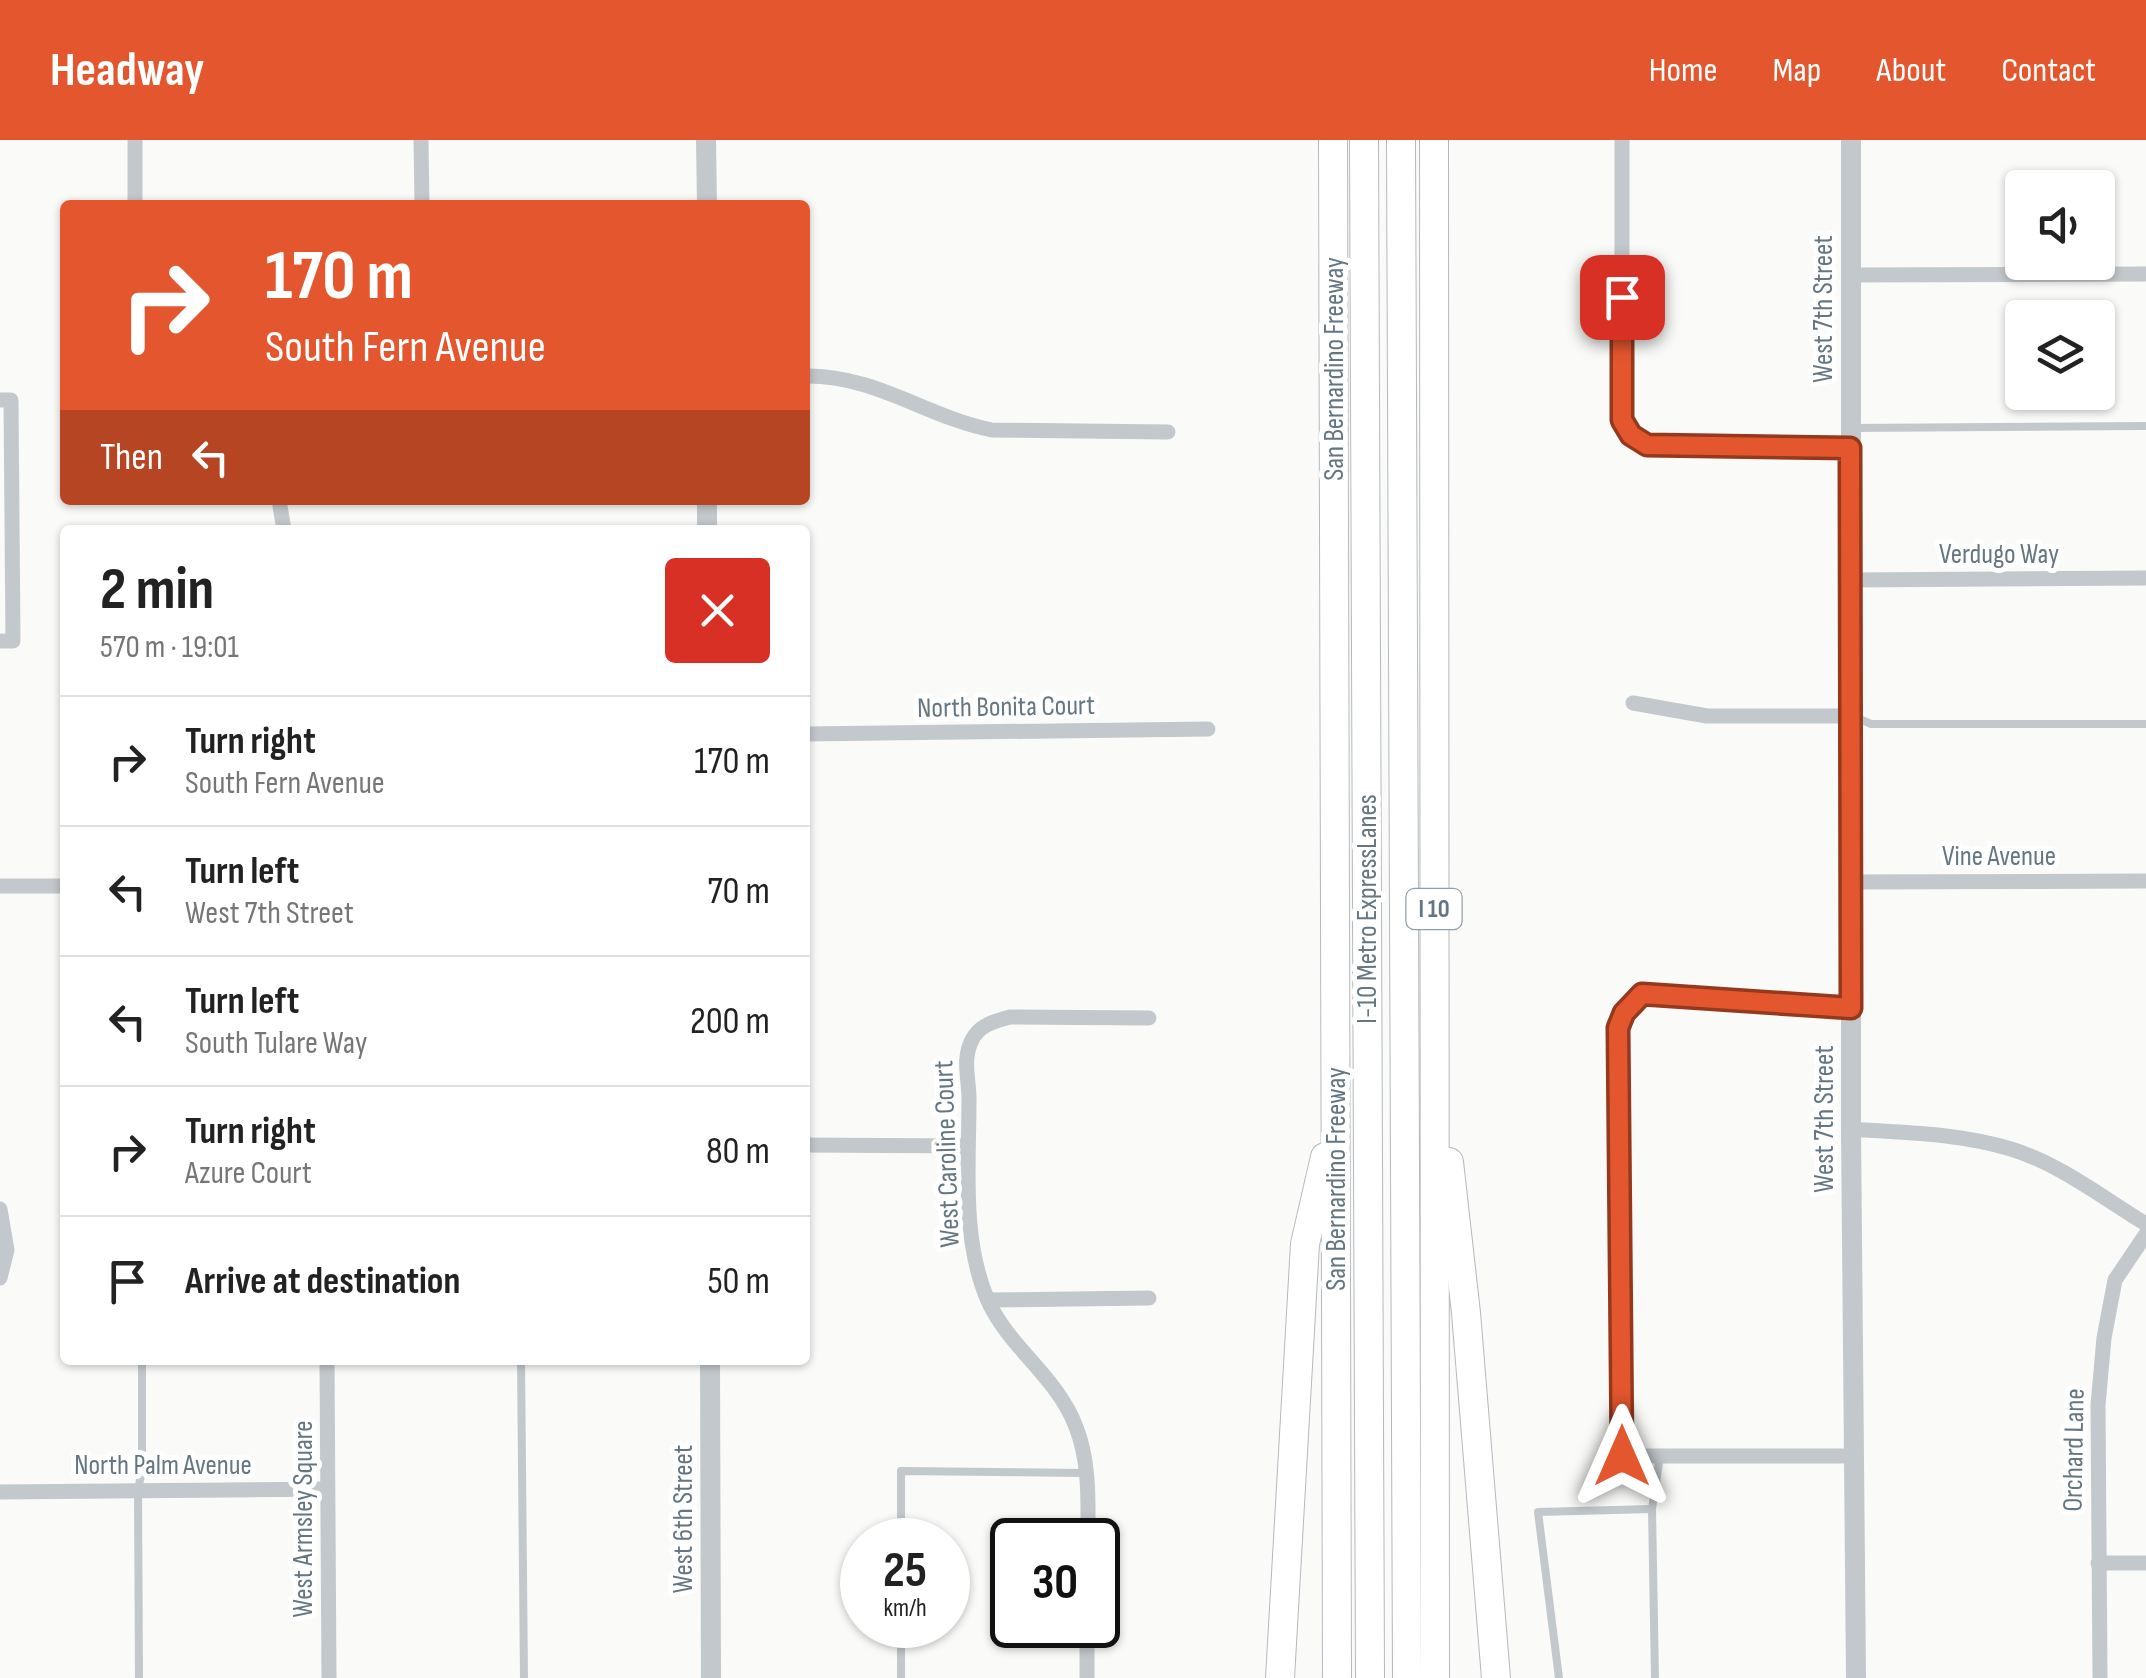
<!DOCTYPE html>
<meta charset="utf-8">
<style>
body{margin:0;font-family:"Sofia Sans Condensed",sans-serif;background:#f2f2f2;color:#222;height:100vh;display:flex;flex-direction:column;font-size:38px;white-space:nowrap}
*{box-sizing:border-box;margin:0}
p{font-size:32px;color:#767676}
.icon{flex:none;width:55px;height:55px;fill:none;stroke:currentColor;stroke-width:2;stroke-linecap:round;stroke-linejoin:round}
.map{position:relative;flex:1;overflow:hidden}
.side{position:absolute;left:60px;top:385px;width:750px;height:840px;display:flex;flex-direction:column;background:#fff;border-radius:10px;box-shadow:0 2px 8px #0004}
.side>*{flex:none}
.top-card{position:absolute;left:60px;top:60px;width:750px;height:305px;border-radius:10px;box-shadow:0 2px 8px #0004;background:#e4572e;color:#fff;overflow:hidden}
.fabs{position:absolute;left:2005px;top:30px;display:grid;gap:20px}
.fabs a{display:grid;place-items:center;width:110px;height:110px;border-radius:10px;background:#fff;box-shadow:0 2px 8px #0004;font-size:50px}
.speed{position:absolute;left:840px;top:1378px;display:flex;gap:20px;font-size:50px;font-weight:700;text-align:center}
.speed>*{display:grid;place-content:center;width:130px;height:130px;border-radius:50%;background:#fff;box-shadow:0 2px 8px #0004;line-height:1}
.speed small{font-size:25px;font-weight:400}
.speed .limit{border:5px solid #111;border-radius:15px;background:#fff;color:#111}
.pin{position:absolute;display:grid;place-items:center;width:85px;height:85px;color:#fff;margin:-42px;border-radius:20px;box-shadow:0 5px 15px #0006}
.me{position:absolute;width:110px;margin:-55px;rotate:0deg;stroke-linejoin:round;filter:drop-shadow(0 0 8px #0008)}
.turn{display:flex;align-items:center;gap:35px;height:210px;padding:0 40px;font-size:45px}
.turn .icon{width:130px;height:130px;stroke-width:2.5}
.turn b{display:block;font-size:70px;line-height:85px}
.then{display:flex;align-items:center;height:95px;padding:0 40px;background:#0003;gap:20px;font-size:38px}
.round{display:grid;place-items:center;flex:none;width:105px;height:105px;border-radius:10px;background:#f2f2f2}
.overview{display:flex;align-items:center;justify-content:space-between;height:170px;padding:0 40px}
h1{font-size:60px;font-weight:700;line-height:75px}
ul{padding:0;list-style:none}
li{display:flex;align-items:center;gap:30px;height:130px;padding:0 40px;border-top:2px solid #e0e0e0}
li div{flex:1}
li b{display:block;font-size:38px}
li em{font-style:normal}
header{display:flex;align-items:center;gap:60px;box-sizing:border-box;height:140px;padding:0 50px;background:#e4572e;color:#fff}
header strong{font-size:48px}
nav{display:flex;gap:55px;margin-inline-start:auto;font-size:35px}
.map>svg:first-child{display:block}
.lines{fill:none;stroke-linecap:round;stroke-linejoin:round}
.motorway-casing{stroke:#b4b9bd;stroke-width:30}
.service{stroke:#c3c8cc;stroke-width:8}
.minor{stroke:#c3c8cc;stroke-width:15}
.tertiary{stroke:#c3c8cc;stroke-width:20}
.motorway{stroke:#fff;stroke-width:28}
.route-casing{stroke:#94391e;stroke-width:25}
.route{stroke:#e4572e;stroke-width:18}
.labels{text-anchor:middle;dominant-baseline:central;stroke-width:10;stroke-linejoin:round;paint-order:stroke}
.shield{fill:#fff;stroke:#939fa8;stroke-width:2.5}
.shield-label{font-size:25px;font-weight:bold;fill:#657683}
.street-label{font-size:28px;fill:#657683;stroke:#fff}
</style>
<header>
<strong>Headway</strong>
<nav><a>Home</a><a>Map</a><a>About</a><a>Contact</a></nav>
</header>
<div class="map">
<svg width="2146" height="1538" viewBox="0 0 2146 1538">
<rect width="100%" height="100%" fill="#fafaf8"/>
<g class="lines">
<defs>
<g id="motorway">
<polyline points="1333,0 1337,1538"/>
<polyline points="1364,0 1370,1538"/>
<polyline points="1401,0 1407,1538"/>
<polyline points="1434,0 1435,1538"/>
<polyline points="1449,1022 1466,1173 1496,1538"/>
<polyline points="1280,1538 1305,1104 1325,1017"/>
</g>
</defs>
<use href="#motorway" class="motorway-casing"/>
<g class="service">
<polyline points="1851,288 2146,286"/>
<polyline points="1853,576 1871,584 2146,584"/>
<polyline points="521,1220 524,1538"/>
<polyline points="901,1400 901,1331 1086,1333"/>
<polyline points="901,1485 901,1538"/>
<polyline points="139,1538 138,1351 142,1329 142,1220"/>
<polyline points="1559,1538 1538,1372 1652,1369"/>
<polyline points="1655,1538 1652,1369 1660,1316"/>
</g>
<g class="minor">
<polyline points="135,0 135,65"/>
<polyline points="421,0 422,65"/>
<polyline points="1622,0 1622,279 1631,295 1647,305 1850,308"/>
<polyline points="1851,135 2146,134"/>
<path d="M805 236C876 235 926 277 992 290L1168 292"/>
<polyline points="0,260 11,260 13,501 0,501"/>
<polyline points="279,360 284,390"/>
<polyline points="1852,440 2146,438"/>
<polyline points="1633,563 1707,576 1853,576"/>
<polyline points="805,594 1208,589"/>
<polyline points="1851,742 2146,741"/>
<polyline points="0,746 65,746"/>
<polyline points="1851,868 1642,853 1624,873 1619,888 1621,1316 1856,1316"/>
<path d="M1851 989C1905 993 1959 993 2011 1009 2060 1024 2103 1058 2146 1084"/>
<polyline points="805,1005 968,1006"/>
<polyline points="0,1069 7,1110 0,1138"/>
<polyline points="988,1160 1149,1158"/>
<polyline points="327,1220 329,1538"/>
<polyline points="0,1352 327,1349"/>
<path d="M1088 1400C1088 1363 1090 1322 1076 1287 1058 1238 1011 1209 989 1163 961 1101 969 1026 969 959 969 938 962 919 972 900 979 885 995 881 1010 877L1149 878"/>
<polyline points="2098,1423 2146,1423"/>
<polyline points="1087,1538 1087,1485"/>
<polyline points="2100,1538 2098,1265 2104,1198 2115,1140 2146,1094"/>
</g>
<g class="tertiary">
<polyline points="706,0 707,65"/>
<polyline points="1851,0 1851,989 1856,1538"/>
<polyline points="707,360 707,390"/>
<polyline points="710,1220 711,1538"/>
</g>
<use href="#motorway" class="motorway"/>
</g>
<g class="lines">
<defs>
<polyline id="route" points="1622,1316 1618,888 1624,873 1642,854 1851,868 1850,308 1647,305 1631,295 1622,280 1622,157"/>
</defs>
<use href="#route" class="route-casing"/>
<use href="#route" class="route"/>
</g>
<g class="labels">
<rect class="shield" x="1406.5" y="749" width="55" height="40" rx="8"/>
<g class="shield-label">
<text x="1434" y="769">I 10</text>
</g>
<g class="street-label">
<text transform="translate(1823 169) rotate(-90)">West 7th Street</text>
<text transform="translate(1334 229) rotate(-90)">San Bernardino Freeway</text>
<text x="1999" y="414">Verdugo Way</text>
<text transform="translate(1006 567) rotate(-1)">North Bonita Court</text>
<text x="1999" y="716">Vine Avenue</text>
<text transform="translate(1367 769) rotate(-90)">I-10 Metro ExpressLanes</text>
<text transform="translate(1824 979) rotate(-90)">West 7th Street</text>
<text transform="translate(947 1014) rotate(-92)">West Caroline Court</text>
<text transform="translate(1336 1039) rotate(-90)">San Bernardino Freeway</text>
<text transform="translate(2074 1310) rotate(-89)">Orchard Lane</text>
<text x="163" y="1325">North Palm Avenue</text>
<text transform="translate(303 1379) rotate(-90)">West Armsley Square</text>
<text transform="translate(683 1379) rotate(-90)">West 6th Street</text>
</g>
</g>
</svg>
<div class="fabs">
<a><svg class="icon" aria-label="sound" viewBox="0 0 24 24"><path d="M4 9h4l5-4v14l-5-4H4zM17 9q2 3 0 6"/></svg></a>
<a><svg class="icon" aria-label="layers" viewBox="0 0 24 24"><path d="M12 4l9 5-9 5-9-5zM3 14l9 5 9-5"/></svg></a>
</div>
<div class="speed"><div>25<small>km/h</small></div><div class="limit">30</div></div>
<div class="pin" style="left:1622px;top:157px;background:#d93025"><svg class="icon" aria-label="arrive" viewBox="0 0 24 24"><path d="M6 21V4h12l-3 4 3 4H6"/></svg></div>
<svg class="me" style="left:1622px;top:1316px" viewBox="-20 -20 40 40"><path d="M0-17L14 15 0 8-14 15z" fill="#e4572e" stroke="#fff" stroke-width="4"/></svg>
<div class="top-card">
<div class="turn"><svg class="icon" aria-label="right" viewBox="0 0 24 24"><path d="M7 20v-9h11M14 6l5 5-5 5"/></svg><div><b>170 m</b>South Fern Avenue</div></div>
<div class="then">Then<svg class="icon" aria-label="left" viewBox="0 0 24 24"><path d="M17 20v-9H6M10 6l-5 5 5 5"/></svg></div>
</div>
<section class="side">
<div class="overview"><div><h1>2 min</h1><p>570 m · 19:01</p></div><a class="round" style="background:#d93025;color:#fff"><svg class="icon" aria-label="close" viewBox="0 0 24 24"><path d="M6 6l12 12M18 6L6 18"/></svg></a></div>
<ul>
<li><svg class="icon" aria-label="right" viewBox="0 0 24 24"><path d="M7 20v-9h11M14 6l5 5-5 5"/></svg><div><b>Turn right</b><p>South Fern Avenue</p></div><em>170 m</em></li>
<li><svg class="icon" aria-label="left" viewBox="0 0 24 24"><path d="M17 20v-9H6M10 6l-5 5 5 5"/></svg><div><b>Turn left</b><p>West 7th Street</p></div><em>70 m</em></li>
<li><svg class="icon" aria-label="left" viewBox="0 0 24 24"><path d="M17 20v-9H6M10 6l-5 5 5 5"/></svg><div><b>Turn left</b><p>South Tulare Way</p></div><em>200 m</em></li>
<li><svg class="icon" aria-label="right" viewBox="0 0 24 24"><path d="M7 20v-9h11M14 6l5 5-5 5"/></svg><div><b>Turn right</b><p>Azure Court</p></div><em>80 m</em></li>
<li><svg class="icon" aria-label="arrive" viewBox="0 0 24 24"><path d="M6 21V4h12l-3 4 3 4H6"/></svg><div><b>Arrive at destination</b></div><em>50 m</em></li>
</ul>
</section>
</div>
